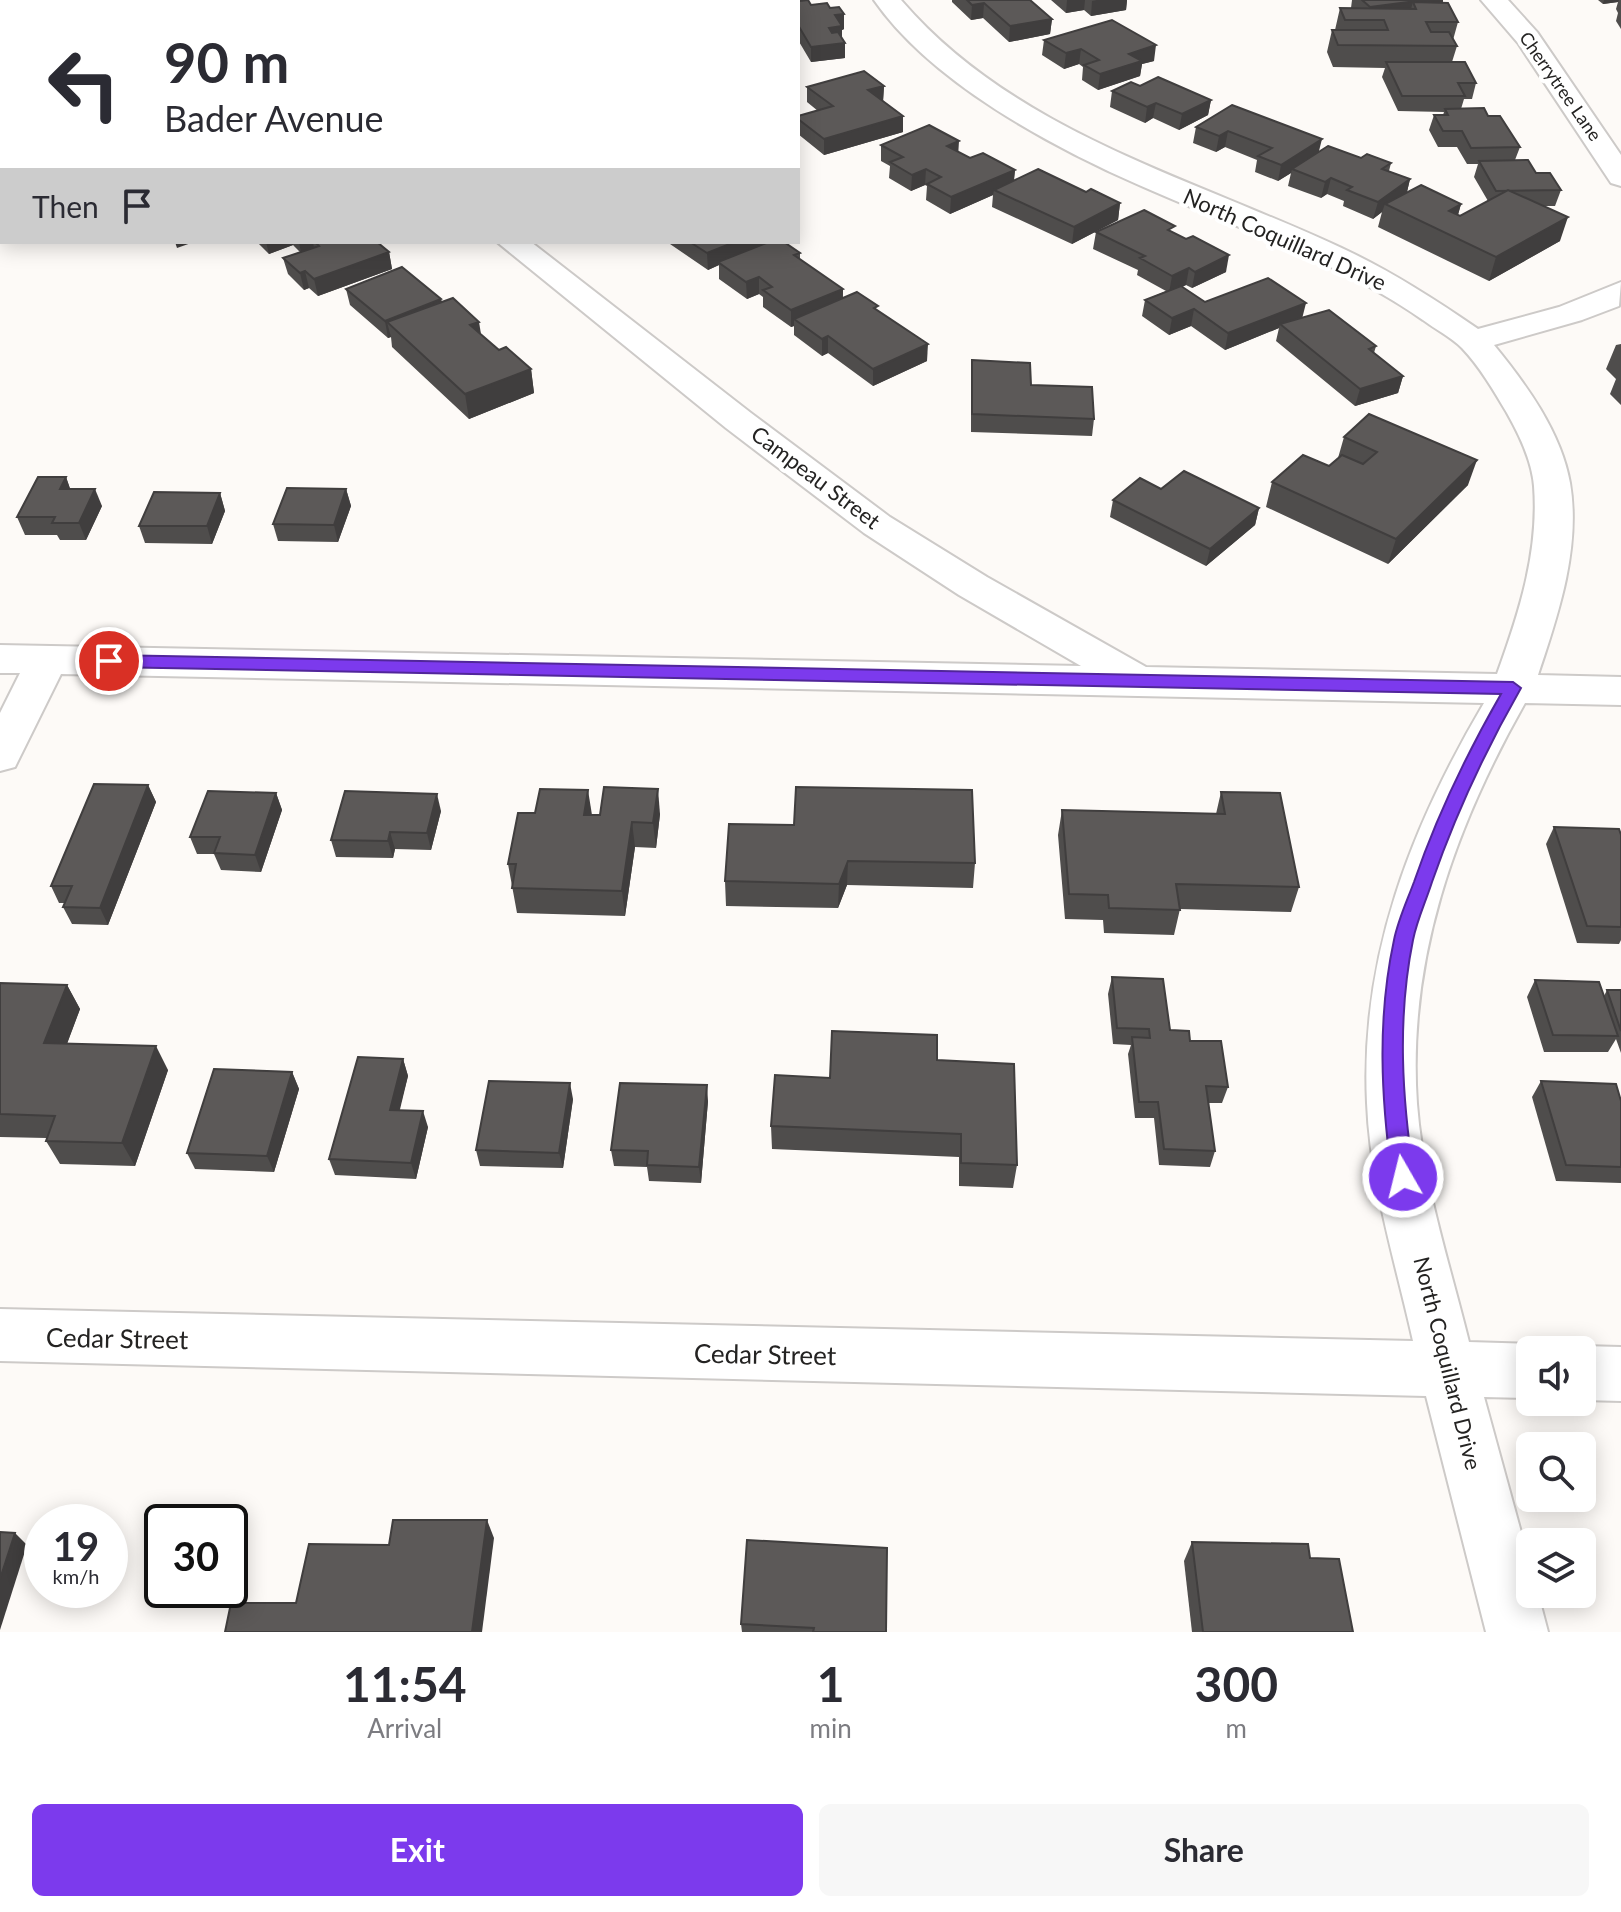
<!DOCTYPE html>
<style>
body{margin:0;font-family:Lato,sans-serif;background:#f7f7f7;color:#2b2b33;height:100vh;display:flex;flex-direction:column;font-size:30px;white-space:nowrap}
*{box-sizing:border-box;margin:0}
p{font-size:26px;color:#7c7c81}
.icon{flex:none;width:44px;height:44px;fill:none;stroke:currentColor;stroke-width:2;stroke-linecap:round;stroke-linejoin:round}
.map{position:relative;height:1632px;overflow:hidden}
.sheet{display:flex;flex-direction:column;background:#fff;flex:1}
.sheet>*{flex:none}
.hud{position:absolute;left:0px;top:0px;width:800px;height:244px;box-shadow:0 4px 20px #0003;background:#fff;color:#2b2b33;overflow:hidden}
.controls{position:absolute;left:1516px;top:1336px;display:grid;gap:16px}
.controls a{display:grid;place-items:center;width:80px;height:80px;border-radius:12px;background:#fff;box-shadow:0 4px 20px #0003;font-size:40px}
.speed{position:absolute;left:24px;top:1504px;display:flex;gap:16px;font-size:40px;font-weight:700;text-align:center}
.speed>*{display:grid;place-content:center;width:104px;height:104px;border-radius:50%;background:#fff;box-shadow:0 4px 20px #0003;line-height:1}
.speed small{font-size:20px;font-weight:400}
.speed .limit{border:4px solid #111;border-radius:12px;background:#fff;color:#111}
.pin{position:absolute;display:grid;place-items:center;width:68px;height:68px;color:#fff;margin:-34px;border:4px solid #fff;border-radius:50%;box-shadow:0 2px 8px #0007}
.me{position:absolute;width:88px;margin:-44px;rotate:352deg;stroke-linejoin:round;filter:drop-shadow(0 0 6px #0008)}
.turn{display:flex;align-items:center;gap:28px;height:168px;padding:0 32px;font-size:36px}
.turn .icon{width:104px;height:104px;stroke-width:2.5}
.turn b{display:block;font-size:56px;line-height:68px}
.then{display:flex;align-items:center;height:76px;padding:0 32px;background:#0003;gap:16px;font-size:30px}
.eta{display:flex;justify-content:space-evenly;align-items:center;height:136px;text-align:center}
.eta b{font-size:48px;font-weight:700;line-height:56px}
.action{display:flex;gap:16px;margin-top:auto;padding:16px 32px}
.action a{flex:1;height:92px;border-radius:12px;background:#7c3aed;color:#fff;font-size:32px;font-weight:700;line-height:92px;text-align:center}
.action a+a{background:#f7f7f7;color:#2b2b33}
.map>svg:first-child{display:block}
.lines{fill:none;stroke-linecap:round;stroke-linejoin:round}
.minor-casing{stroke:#cdcac8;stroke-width:4}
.minor{fill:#fff;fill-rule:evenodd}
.wall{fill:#4f4d4c}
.shaded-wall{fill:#403e3e}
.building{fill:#5c5958;stroke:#403e3e;stroke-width:2}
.route{fill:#7c3aed;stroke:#51269a;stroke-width:2}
.labels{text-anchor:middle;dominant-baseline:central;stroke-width:8;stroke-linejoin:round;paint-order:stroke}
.far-street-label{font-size:18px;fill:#242322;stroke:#fff}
.street-label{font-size:22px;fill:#242322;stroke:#fff}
.near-street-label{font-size:26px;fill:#242322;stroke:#fff}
</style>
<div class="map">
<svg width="1621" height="1632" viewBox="0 0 1621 1632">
<rect width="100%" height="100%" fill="#fdfaf7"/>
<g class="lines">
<defs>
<g id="minor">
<polygon points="190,0 216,0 218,2 192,2"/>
<polygon points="506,0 550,0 504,2"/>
<path d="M874 0H901C1016 134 1194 178 1348 251 1394 273 1436 300 1478 329L1559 307 1621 282 1619 306 1582 320 1494 345C1526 384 1561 432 1570 483 1581 548 1558 615 1538 675L1621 677V705L1525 703C1455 827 1407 959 1417 1104 1423 1184 1450 1265 1469 1342L1530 1344 1546 1350H1530V1398L1484 1397 1530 1565V1594H1538L1548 1632H1486L1426 1396 0 1361V1309L1413 1341C1396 1264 1370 1183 1367 1103 1360 957 1411 827 1484 703L61 674 15 767 0 771V713L20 673H0V645L1081 666 959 595 864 533 726 428 497 242H531L751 413 890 517 987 577 1146 667 1497 674C1519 613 1539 552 1534 486 1532 461 1519 434 1507 413 1494 391 1480 367 1462 348 1451 337 1435 329 1423 320 1337 260 1235 228 1139 185 1050 146 931 82 874 0Z"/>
<polygon points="1481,0 1508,0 1537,32 1621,155 1621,186 1611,183 1518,43"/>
<rect x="0" y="94" width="2" height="16"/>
<polygon points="1582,1346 1621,1347 1621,1401 1582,1400 1582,1350 1571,1350"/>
</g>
</defs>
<use href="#minor" class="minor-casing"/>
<use href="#minor" class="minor"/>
</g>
<g class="wall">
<polygon points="952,0 1030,0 1052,19 1050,34 1009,42 983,18 971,20 952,2"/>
<polygon points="1051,0 1127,0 1126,10 1091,16 1084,10 1066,13"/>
<polygon points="1352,0 1443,0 1443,3 1458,22 1453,40 1457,46 1452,62 1476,83 1472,99 1464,99 1461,109 1488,116 1520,147 1515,160 1561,190 1555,206 1545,206 1560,241 1489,281 1378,227 1382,212 1373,219 1343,206 1344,201 1327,194 1321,198 1288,186 1291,173 1278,181 1255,172 1257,160 1225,147 1216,152 1193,143 1196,127 1232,105 1319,152 1391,163 1389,171 1410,179 1407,192 1461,204 1458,215 1460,216 1488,201 1474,177 1478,164 1467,164 1457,147 1438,147 1429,130 1434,115 1443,115 1444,112 1398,111 1382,77 1385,68 1333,67 1327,52 1332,30 1335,30 1340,8 1351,8"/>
<polygon points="1598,0 1621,0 1621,29 1616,21 1618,13 1616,9 1618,2 1603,4"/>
<polygon points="798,2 830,8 844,14 844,29 842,30 842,38 845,43 845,58 811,62 798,40"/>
<polygon points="1044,40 1154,61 1142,64 1140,76 1098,90 1082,80 1083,67 1079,64 1064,69 1042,55"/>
<polygon points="884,86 883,101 903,132 824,155 798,134 798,116 818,111 807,102 807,87"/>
<polygon points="1140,86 1211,100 1208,115 1179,130 1153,118 1145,123 1110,107 1112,91"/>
<polygon points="881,145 958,152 970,158 1015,170 1014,181 1086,192 1120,203 1118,220 1072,244 992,207 993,195 950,214 926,200 927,186 925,185 911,191 889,178 890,166 881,161"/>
<polygon points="1096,232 1174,233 1226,272 1192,288 1186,285 1182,287 1205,302 1302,318 1376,346 1374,353 1403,376 1398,393 1355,406 1276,341 1279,328 1225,350 1191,326 1169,335 1142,316 1145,300 1166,291 1137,275 1138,270 1093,249"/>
<polygon points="257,242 377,242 389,252 392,269 318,296 309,288 304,290 288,274 283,258 300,252 293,245 269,254"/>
<polygon points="670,242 784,242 800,253 800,260 843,289 843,298 878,311 927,361 873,386 828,353 822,356 794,335 794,326 791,327 763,307 763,297 759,294 747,299 719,279 719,265 708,270 670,244"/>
<polygon points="346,289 441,299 442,302 499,350 531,369 534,393 469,419 392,347 391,337 388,338 350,305"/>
<polygon points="1621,344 1621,405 1610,394 1616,379 1606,369 1616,345"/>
<polygon points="972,360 1031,385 1094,419 1092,436 971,432 971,377"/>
<polygon points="1344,437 1468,485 1388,564 1266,507 1272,482 1329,466 1338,458"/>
<polygon points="66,477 70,489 102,506 86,540 60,540 57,535 25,535 17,517"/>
<polygon points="346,489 351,506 338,542 278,541 273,524"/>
<polygon points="220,493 225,511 212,544 145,543 139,526"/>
<polygon points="1113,500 1259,508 1255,525 1206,566 1110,517"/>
<polygon points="148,785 156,802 108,925 72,924 63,907 65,903 59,903 51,886"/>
<polygon points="1221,792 1299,887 1291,912 1180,909 1174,935 1104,933 1103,920 1065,919 1058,835 1062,810 1216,814"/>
<polygon points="276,793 282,810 261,872 221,870 214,854 197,854 190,837"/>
<polygon points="441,811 431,850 395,849 393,858 336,857 331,840"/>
<polygon points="660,814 656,848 635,847 625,916 517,913 508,864 592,815"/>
<polygon points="729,824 975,863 973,888 847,885 838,908 726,906 725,881"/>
<polygon points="1554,827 1621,835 1621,940 1619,944 1577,943 1546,844"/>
<polygon points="1112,977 1170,1030 1190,1041 1228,1087 1222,1103 1208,1103 1215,1151 1210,1167 1159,1165 1154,1118 1135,1118 1128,1054 1131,1045 1113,1044 1108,994"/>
<polygon points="1535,980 1604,996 1607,990 1621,990 1621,1053 1616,1039 1608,1052 1544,1052 1527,997"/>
<polygon points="0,983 67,985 80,1009 67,1044 168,1070 135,1166 60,1164 46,1141 46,1138 0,1137"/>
<polygon points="403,1059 408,1076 399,1110 428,1127 416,1179 335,1175 329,1159"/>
<polygon points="937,1060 1017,1165 1013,1188 959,1186 959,1157 772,1149 771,1126 830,1078"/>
<polygon points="292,1072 299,1089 274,1172 195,1169 187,1153"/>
<polygon points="1541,1081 1621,1101 1621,1183 1556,1181 1532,1097"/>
<polygon points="573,1099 563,1168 480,1166 476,1150"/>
<polygon points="708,1101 701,1183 649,1181 647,1167 614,1166 611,1150"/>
<polygon points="1192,1542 1310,1558 1353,1632 1192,1632 1184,1561"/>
<polygon points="741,1624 886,1632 742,1632"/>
</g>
<g class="shaded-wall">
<polygon points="1067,0 1085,0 1084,10 1066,13"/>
<polygon points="1097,0 1127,0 1126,10 1091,16 1092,1"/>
<polygon points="1424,0 1443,0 1440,13 1416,9 1413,2 1409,16 1367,20 1370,7"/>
<polygon points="1604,0 1619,0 1618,2 1603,4"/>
<polygon points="984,3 983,18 971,20 972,5"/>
<polygon points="844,14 844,29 842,30 842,42 829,43 829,28 835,15"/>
<polygon points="1052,19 1050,34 1009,42 1010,26"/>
<rect x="0" y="37" width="2" height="17"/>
<polygon points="845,43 845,58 811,62 811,47"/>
<polygon points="1156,45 1154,61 1142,64 1140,76 1098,90 1100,74 1129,54"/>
<polygon points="1081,49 1079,64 1064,69 1066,53"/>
<polygon points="884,86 883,102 868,90"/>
<polygon points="1211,100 1208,115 1179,130 1182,114"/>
<polygon points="1156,103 1153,118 1145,123 1147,107"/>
<polygon points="903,116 903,132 824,155 824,139"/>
<polygon points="1228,131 1225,147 1216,152 1219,136"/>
<polygon points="1322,139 1318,155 1292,169 1291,173 1278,181 1281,165"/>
<polygon points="959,141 958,157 947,146"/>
<polygon points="0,163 2,163 2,181 0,182"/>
<polygon points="926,169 925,185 911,191 912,175"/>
<polygon points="1015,170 1013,186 994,190 993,195 950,214 951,197"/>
<polygon points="1331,178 1327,194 1321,198 1325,182"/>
<polygon points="1410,179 1406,196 1385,204 1382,212 1373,219 1378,202"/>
<polygon points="1120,203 1118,220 1072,244 1074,227"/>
<polygon points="1461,204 1454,228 1449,211"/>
<polygon points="1568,217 1560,241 1489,281 1496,257"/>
<polygon points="175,242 194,242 177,248"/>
<polygon points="266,242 293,242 293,245 269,254"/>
<polygon points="299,242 313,242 314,248 301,253"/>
<polygon points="735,242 775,242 718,262 719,265 708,270 707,253"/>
<polygon points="389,252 392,269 318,296 314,279"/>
<polygon points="1229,255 1226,272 1192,288 1195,272"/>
<polygon points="1189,268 1186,285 1169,293 1172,276"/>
<polygon points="305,271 309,288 304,290 300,273"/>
<polygon points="759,277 759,294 747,299 746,282"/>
<polygon points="843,289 842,305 794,319 794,326 791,327 791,310"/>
<polygon points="441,299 444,316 387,322 391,337 388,338 385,321"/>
<polygon points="1306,303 1302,319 1280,324 1279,328 1225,350 1228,333"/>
<polygon points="1194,309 1191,326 1169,335 1172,318"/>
<polygon points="479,322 483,346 470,325"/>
<polygon points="828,336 828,353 822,356 822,339"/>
<polygon points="928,344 927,361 873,386 873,369"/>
<polygon points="531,369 534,393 469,419 465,394"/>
<polygon points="1403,376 1398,393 1355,406 1360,389"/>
<polygon points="1477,460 1468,485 1388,564 1396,539"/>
<polygon points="66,477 72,494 60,489"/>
<polygon points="95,489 102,506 86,540 79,523"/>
<polygon points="346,489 351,506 338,542 334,525"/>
<polygon points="220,493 225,511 212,544 207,526"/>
<polygon points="1259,508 1255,525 1206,566 1210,549"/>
<polygon points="148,785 156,802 108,925 100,908"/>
<polygon points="658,789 660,814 656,848 653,823"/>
<polygon points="588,790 592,815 584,815"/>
<polygon points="276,793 282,810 261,872 255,855"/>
<polygon points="437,794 441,811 431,850 427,833"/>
<polygon points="632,822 635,847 625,916 622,891"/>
<polygon points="390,832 395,849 393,858 388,841"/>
<polygon points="848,861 847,885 838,908 839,884"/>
<polygon points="67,985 80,1009 58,1067 44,1043"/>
<polygon points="156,1046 168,1070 135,1166 122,1143"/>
<polygon points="403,1059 408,1076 396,1126 390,1110"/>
<polygon points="292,1072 299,1089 274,1172 267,1156"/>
<polygon points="570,1083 573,1099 563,1168 559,1153"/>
<polygon points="707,1085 708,1101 701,1183 699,1167"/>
<polygon points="423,1111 428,1127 416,1179 411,1163"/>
<polygon points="487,1520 494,1538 482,1632 472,1632"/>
<polygon points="15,1533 27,1545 0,1630 0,1579"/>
</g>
<g class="building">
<polygon points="57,0 106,0 108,2 50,2"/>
<polygon points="808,0 811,5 827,3 830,8 839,7 844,14 835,15 842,26 829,28 832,33 838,32 845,43 811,47 798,25 798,2 791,2"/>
<polygon points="967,0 1030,0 1052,19 1010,26 984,3 972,5"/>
<polygon points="1362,0 1424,0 1370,7"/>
<polygon points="1413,2 1448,3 1458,22 1426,22 1431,32 1449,32 1457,46 1338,45 1332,30 1388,30 1384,20 1345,20 1340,8 1416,9"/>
<polygon points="2,13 2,37 0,37 0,14"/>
<polygon points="1112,20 1156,45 1129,54 1142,61 1100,74 1084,65 1099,60 1081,49 1066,53 1044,40"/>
<polygon points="1386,62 1465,62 1476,83 1458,83 1465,96 1402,96"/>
<polygon points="864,71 884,86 868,90 903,116 824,139 798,119 798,116 833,106 807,87"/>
<polygon points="1158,77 1211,100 1182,114 1156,103 1147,107 1112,91 1131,82 1140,86"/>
<polygon points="1232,105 1322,139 1281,165 1258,156 1272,148 1228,131 1219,136 1196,127"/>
<polygon points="1484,108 1488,116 1500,116 1520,147 1471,148 1462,131 1443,131 1434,115 1448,115 1445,109"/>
<polygon points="929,125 959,141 947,146 970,158 983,153 1015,170 951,197 927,184 941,177 926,169 912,175 890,162 903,157 881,145"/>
<polygon points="2,141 2,163 0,163 0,142"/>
<polygon points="1328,146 1361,158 1367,154 1391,163 1382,169 1410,179 1378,202 1347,190 1352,187 1331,178 1325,182 1292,169"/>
<polygon points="1528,160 1536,173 1550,173 1561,190 1496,191 1479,161"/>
<polygon points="1038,169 1086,192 1091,189 1120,203 1074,227 994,190"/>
<polygon points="1421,185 1461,204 1449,211 1460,216 1508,190 1568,217 1496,257 1385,204"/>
<polygon points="1144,210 1175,226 1168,230 1186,239 1193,236 1229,255 1195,272 1189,268 1172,276 1140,258 1145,256 1096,232"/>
<polygon points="315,242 377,242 389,252 314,279 305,271 300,273 283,258 319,246"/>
<polygon points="690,242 735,242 707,253"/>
<polygon points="769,242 784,242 800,253 794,255 843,289 791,310 763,290 772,287 759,277 746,282 718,262"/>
<polygon points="402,267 441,299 385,321 346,289"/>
<polygon points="1268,278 1306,303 1228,333 1194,309 1172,318 1145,300 1181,286 1205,302"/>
<polygon points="857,292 878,306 874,308 928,344 873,369 828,336 822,339 794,319"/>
<polygon points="453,298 479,322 470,325 499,350 506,347 531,369 465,394 387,322"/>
<polygon points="1329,310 1376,346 1369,349 1403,376 1360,389 1280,324"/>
<polygon points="972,360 1030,363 1031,385 1092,387 1094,419 972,414"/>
<polygon points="1369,414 1477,460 1396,539 1272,482 1303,455 1329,466 1342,455 1363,464 1377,452 1344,437"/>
<polygon points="1184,471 1259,508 1210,549 1113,500 1140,478 1161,489"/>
<polygon points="38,477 66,477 60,489 95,489 79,523 52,523 55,517 17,517"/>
<polygon points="287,488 346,489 334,525 273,524"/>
<polygon points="154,492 220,493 207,526 139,526"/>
<polygon points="94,784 148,785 100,908 63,907 72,886 51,886"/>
<polygon points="604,787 658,789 653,823 632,822 622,891 512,888 516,864 508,864 518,813 535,813 540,789 588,790 584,815 600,815"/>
<polygon points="796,787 972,790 975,863 848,861 839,884 725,881 729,824 794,825"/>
<polygon points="208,791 276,793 255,855 214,853 220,837 190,837"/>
<polygon points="345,791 437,794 427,833 390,832 388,841 331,840"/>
<polygon points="1221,792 1280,793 1299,887 1176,884 1180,910 1109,908 1108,895 1069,894 1062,810 1225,814"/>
<polygon points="1554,827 1619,829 1621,835 1621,927 1587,926"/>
<polygon points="1112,977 1163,979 1170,1030 1189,1031 1190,1041 1221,1041 1228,1087 1206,1086 1215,1151 1164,1149 1158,1102 1139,1102 1132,1037 1150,1038 1149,1029 1117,1028"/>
<polygon points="1535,980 1599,982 1618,1036 1553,1035"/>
<polygon points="0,983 67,985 44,1043 156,1046 122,1143 46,1141 55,1116 0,1114"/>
<polygon points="1607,990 1621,990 1621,1031"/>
<polygon points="832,1031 937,1035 937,1060 1014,1064 1017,1165 961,1163 961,1134 771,1126 775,1075 830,1078"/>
<polygon points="358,1057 403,1059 390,1110 423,1111 411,1163 329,1159"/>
<polygon points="214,1069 292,1072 267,1156 187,1153"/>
<polygon points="489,1081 570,1083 559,1153 476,1150"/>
<polygon points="1541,1081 1616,1084 1621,1101 1621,1167 1566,1165"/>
<polygon points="620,1083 707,1085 699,1167 647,1165 648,1151 611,1150"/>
<polygon points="393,1520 487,1520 472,1632 225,1632 231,1603 296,1603 309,1544 389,1545"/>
<polygon points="0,1532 15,1533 0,1579"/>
<polygon points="747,1540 887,1548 886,1632 813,1632 814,1628 741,1624"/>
<polygon points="1192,1542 1308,1544 1310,1558 1339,1559 1353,1632 1203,1632"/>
</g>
<path class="route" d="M109 655 1513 682 1521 688C1485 751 1456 813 1432 882 1426 901 1417 920 1413 940 1397 1019 1402 1098 1414 1177L1410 1184 1403 1186 1395 1184 1392 1177C1381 1097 1377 1019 1394 940 1398 920 1407 901 1414 882 1437 815 1466 755 1501 694L109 667 101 661Z"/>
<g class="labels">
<g class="far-street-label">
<text transform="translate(1561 86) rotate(55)">Cherrytree Lane</text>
</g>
<g class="street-label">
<text transform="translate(1285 239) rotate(24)">North Coquillard Drive</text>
<text transform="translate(816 477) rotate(37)">Campeau Street</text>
<text transform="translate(1448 1363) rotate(76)">North Coquillard Drive</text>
</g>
<g class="near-street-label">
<text transform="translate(117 1338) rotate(1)">Cedar Street</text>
<text transform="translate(765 1354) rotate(1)">Cedar Street</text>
</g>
</g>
</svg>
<div class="controls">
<a><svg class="icon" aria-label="sound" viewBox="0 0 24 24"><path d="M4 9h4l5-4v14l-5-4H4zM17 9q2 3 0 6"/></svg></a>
<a><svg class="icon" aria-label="search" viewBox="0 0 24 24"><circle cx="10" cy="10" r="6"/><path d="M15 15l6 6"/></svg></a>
<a><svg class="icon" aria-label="layers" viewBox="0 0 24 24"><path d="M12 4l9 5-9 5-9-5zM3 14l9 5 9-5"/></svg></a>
</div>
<div class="speed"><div>19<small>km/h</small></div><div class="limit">30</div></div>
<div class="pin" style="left:109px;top:661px;background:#d93025"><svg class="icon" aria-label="arrive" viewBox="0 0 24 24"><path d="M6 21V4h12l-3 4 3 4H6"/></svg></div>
<svg class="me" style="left:1403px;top:1177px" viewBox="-20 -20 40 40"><circle r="17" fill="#7c3aed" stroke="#fff" stroke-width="3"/><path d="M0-11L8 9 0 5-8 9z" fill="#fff"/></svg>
<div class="hud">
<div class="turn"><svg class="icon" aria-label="left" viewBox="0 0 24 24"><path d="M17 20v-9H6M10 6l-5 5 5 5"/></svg><div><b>90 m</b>Bader Avenue</div></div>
<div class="then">Then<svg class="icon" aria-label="arrive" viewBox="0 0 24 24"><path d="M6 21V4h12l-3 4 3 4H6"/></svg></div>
</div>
</div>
<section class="sheet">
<div class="eta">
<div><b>11:54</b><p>Arrival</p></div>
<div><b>1</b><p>min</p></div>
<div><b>300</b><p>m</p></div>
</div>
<div class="action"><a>Exit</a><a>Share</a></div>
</section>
